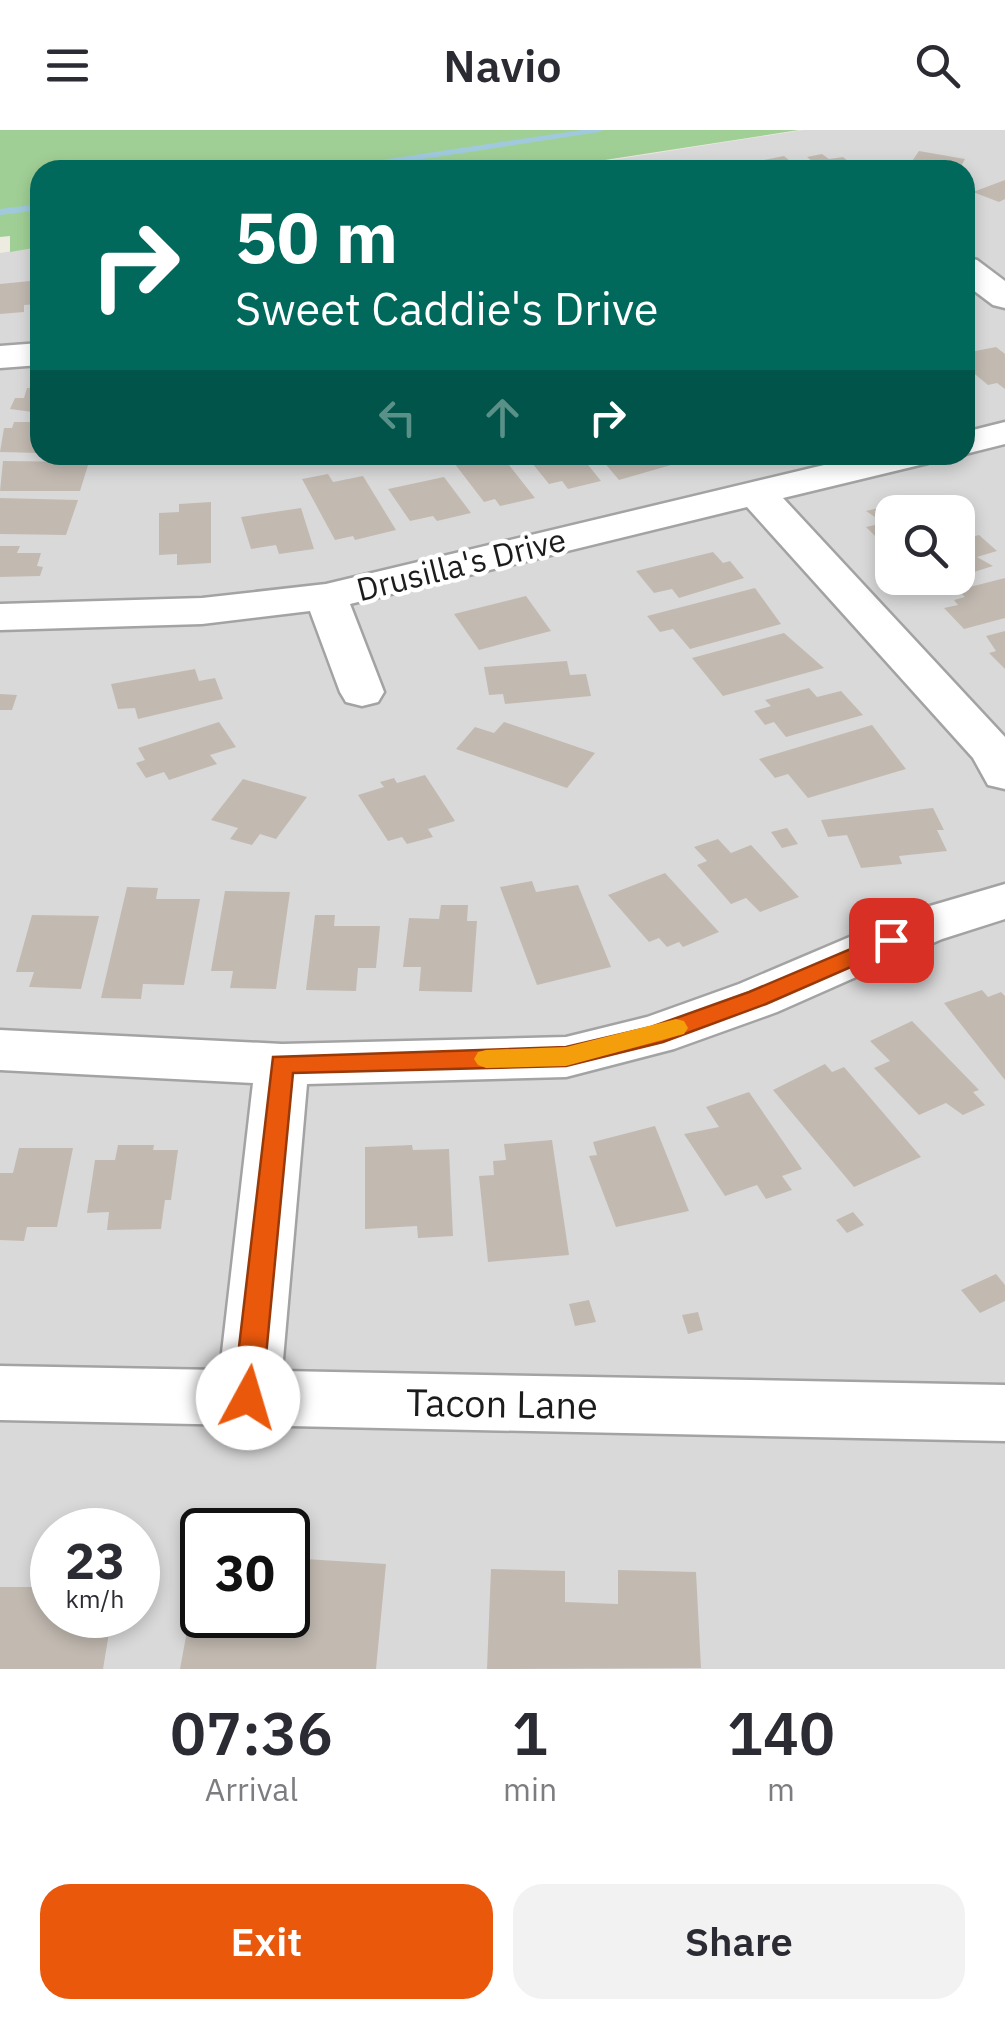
<!DOCTYPE html>
<style>
body{margin:0;font-family:"IBM Plex Sans",sans-serif;background:#f2f2f3;color:#2b2b33;height:100vh;display:flex;flex-direction:column;font-size:38px;white-space:nowrap}
*{box-sizing:border-box;margin:0}
p{font-size:32px;color:#7c7c81}
.icon{flex:none;width:55px;height:55px;fill:none;stroke:currentColor;stroke-width:2;stroke-linecap:round;stroke-linejoin:round}
.map{position:relative;height:1539px;overflow:hidden}
.details{display:flex;flex-direction:column;background:#fff;flex:1}
.details>*{flex:none}
.banner{position:absolute;left:30px;top:30px;width:945px;height:305px;border-radius:30px;box-shadow:0 5px 15px #0003;background:#00695c;color:#fff;overflow:hidden}
.tools{position:absolute;left:875px;top:365px;display:grid;gap:20px}
.tools a{display:grid;place-items:center;width:100px;height:100px;border-radius:20px;background:#fff;box-shadow:0 5px 15px #0003;font-size:50px}
.speed{position:absolute;left:30px;top:1378px;display:flex;gap:20px;font-size:50px;font-weight:700;text-align:center}
.speed>*{display:grid;place-content:center;width:130px;height:130px;border-radius:50%;background:#fff;box-shadow:0 5px 15px #0003;line-height:1}
.speed small{font-size:25px;font-weight:400}
.speed .limit{border:5px solid #111;border-radius:15px;background:#fff;color:#111}
.pin{position:absolute;display:grid;place-items:center;width:85px;height:85px;color:#fff;margin:-42px;border-radius:20px;box-shadow:0 5px 15px #0006}
.me{position:absolute;width:110px;margin:-55px;rotate:6deg;stroke-linejoin:round;filter:drop-shadow(0 0 8px #0008)}
.turn{display:flex;align-items:center;gap:35px;height:210px;padding:0 40px;font-size:45px}
.turn .icon{width:130px;height:130px;stroke-width:2.5}
.turn b{display:block;font-size:70px;line-height:85px}
.lanes{display:flex;align-items:center;height:95px;padding:0 40px;background:#0003;justify-content:center;gap:50px;direction:ltr}
.lanes .off{opacity:.35}
.eta{display:flex;justify-content:space-evenly;align-items:center;height:170px;text-align:center}
.eta b{font-size:60px;font-weight:600;line-height:70px}
.primary-button{display:flex;gap:20px;margin-top:auto;padding:20px 40px}
.primary-button a{flex:1;height:115px;border-radius:30px;background:#ea580c;color:#fff;font-size:40px;font-weight:600;line-height:115px;text-align:center}
.primary-button a+a{background:#f2f2f3;color:#2b2b33}
header{display:flex;justify-content:space-between;align-items:center;height:130px;padding:0 40px;background:#fff;font-size:45px;font-weight:600}
.map>svg:first-child{display:block}
.residential{fill:#dad9d9;fill-rule:evenodd}
.forest{fill:#a0cf95}
.lines{fill:none;stroke-linecap:round;stroke-linejoin:round}
.stream{fill:#a0c9dd;fill-rule:evenodd}
.building{fill:#c2bab1}
.minor-casing{stroke:#a3a3a3;stroke-width:5}
.minor{fill:#fff;fill-rule:evenodd}
.route{fill:#ea580c;stroke:#983908;stroke-width:2.5}
.slow{fill:#f59e0b}
.labels{text-anchor:middle;dominant-baseline:central;stroke-width:9;stroke-linejoin:round;paint-order:stroke}
.street-label{font-size:32px;fill:#1c1c1c;stroke:#fff}
.near-street-label{font-size:38px;fill:#1c1c1c;stroke:#fff}
</style>
<header><svg class="icon" aria-label="menu" viewBox="0 0 24 24"><path d="M4 6h16M4 12h16M4 18h16"/></svg>Navio<svg class="icon" aria-label="search" viewBox="0 0 24 24"><circle cx="10" cy="10" r="6"/><path d="M15 15l6 6"/></svg></header>
<div class="map">
<svg width="1005" height="1539" viewBox="0 0 1005 1539">
<rect width="100%" height="100%" fill="#eeebe1"/>
<path class="residential" d="M803 0H1005V1539H0V123L40 117V325H965V40H548ZM892 382H958V448H892ZM52 1400H138V1485H52ZM202 1400H288V1485H202Z"/>
<polygon class="forest" points="0,0 799,0 540,40 40,40 40,117 10,122 10,106 0,107"/>
<g class="lines">
<g class="stream">
<polygon points="582,0 603,0 599,2 351,40 330,40 334,37"/>
<polygon points="40,74 40,80 0,85 0,79"/>
</g>
</g>
<g class="building">
<polygon points="919,21 965,29 959,40 906,40"/>
<polygon points="822,24 829,29 843,27 859,40 815,40 807,33 813,32 807,27"/>
<polygon points="784,26 801,40 750,40 770,34 764,30"/>
<polygon points="1005,50 1005,69 999,72 973,62"/>
<polygon points="40,150 40,174 24,175 24,182 0,184 0,154"/>
<polygon points="996,217 1005,224 1005,259 997,253 988,255 965,236 965,223"/>
<polygon points="27,258 40,258 40,283 10,279 15,268 24,268"/>
<polygon points="14,292 40,292 40,323 0,322 4,298 12,298"/>
<polygon points="448,325 501,325 535,368 500,376 495,369 484,372"/>
<polygon points="542,325 580,325 601,351 568,359 562,351 549,354 528,328"/>
<polygon points="598,325 662,325 671,335 619,350"/>
<polygon points="3,331 89,332 80,361 0,361"/>
<polygon points="328,344 333,352 363,346 396,400 355,410 353,406 335,410 302,349"/>
<polygon points="444,347 471,383 437,391 433,386 410,391 388,359"/>
<polygon points="0,368 78,370 66,405 0,404"/>
<polygon points="919,368 934,382 892,382 892,415 886,417 866,397 884,393 866,381"/>
<polygon points="211,372 211,433 177,435 177,424 159,425 159,383 179,382 179,374"/>
<polygon points="301,378 314,419 279,424 276,415 251,419 241,387"/>
<polygon points="979,405 997,421 977,427 993,436 958,447 958,411"/>
<polygon points="0,416 20,416 17,423 41,423 37,436 43,437 40,446 0,447"/>
<polygon points="713,422 723,433 730,431 744,448 679,468 672,459 654,463 636,441"/>
<polygon points="1005,448 1005,488 964,499 944,478 958,475 954,470 965,467 958,460"/>
<polygon points="755,458 781,494 690,519 673,499 660,502 647,486"/>
<polygon points="526,466 551,501 479,520 454,484"/>
<polygon points="1005,501 1005,539 989,523 996,521 986,506"/>
<polygon points="784,503 824,538 723,566 692,528"/>
<polygon points="567,531 570,545 586,544 591,566 505,574 503,564 489,565 484,537"/>
<polygon points="195,539 199,551 215,548 223,569 138,589 135,578 118,579 111,554"/>
<polygon points="809,558 817,567 841,561 863,585 786,607 774,592 765,595 754,581 771,576 765,570"/>
<polygon points="0,564 17,565 12,580 0,580"/>
<polygon points="219,592 236,617 210,625 217,634 169,650 164,642 146,648 136,633 145,630 138,618"/>
<polygon points="504,592 595,623 567,658 456,619 475,597 494,603"/>
<polygon points="872,595 906,639 808,668 788,644 775,648 759,629"/>
<polygon points="425,645 455,691 428,699 433,707 407,714 402,707 388,711 358,665 384,657 380,652 394,648 397,653"/>
<polygon points="243,649 307,667 276,709 260,704 252,715 230,709 238,698 211,690"/>
<polygon points="933,678 944,700 937,700 947,721 899,726 902,734 861,738 847,705 828,707 821,690"/>
<polygon points="787,698 798,714 782,718 771,702"/>
<polygon points="718,709 731,723 751,715 799,767 760,782 746,768 731,774 697,735 707,731 694,717"/>
<polygon points="665,743 719,802 683,817 679,812 667,817 659,808 649,812 608,765"/>
<polygon points="532,751 536,762 578,755 611,837 537,855 500,757"/>
<polygon points="127,757 158,758 156,769 200,769 184,855 143,854 141,869 101,868"/>
<polygon points="225,761 290,762 276,859 230,858 233,841 211,841"/>
<polygon points="441,775 468,775 467,791 477,791 472,862 419,861 421,837 403,837 409,788 439,789"/>
<polygon points="32,785 99,786 81,859 29,857 34,842 16,842"/>
<polygon points="315,785 335,785 334,796 380,796 376,838 358,838 356,861 306,860"/>
<polygon points="982,860 988,867 1001,862 1005,866 1005,950 944,873"/>
<polygon points="912,891 979,960 973,962 985,975 963,985 946,973 919,985 874,938 890,931 870,911"/>
<polygon points="825,934 832,942 844,937 921,1027 854,1057 773,960"/>
<polygon points="749,962 802,1039 782,1046 792,1060 766,1069 757,1055 725,1066 684,1004 719,997 706,977"/>
<polygon points="655,996 689,1081 616,1097 589,1026 597,1025 593,1012"/>
<polygon points="552,1010 569,1125 488,1132 479,1046 494,1045 493,1031 506,1030 504,1014"/>
<polygon points="118,1015 154,1015 153,1020 178,1020 171,1070 165,1070 161,1099 107,1100 109,1082 87,1083 95,1030 115,1030"/>
<polygon points="412,1015 413,1020 449,1019 453,1106 418,1108 417,1096 365,1099 365,1017"/>
<polygon points="19,1018 73,1018 57,1097 27,1097 24,1111 0,1110 0,1043 13,1043"/>
<polygon points="853,1082 864,1095 847,1103 836,1090"/>
<polygon points="996,1144 1005,1155 1005,1171 980,1183 961,1160"/>
<polygon points="589,1170 596,1192 575,1196 569,1174"/>
<polygon points="698,1182 703,1200 688,1204 682,1185"/>
<polygon points="288,1413 307,1414 305,1429 386,1434 376,1539 180,1539 201,1425 202,1485 288,1485"/>
<polygon points="491,1439 565,1441 565,1472 618,1474 618,1440 696,1442 701,1538 487,1539"/>
<polygon points="0,1457 52,1457 52,1485 112,1485 103,1539 0,1539"/>
</g>
<g class="lines">
<defs>
<g id="minor">
<polygon points="965,127 977,130 1005,151 1005,178 993,175 965,154"/>
<polygon points="40,213 40,235 0,238 0,216"/>
<polygon points="1005,292 1005,314 965,324 965,302"/>
<polygon points="866,325 933,325 928,333 783,368 1005,607 1005,659 988,655 973,628 747,377 350,474 384,562 378,572 362,576 346,572 340,562 310,481 202,494 0,500 0,474 202,468 326,454"/>
<polygon points="1005,754 1005,789 942,809 777,882 674,919 566,947 307,954 282,1241 1005,1255 1005,1311 0,1290 0,1236 220,1240 253,953 0,940 0,900 282,914 566,907 647,887 739,854 906,783"/>
</g>
</defs>
<use href="#minor" class="minor-casing"/>
<use href="#minor" class="minor"/>
</g>
<polygon class="route" points="891,802 903,810 899,816 766,874 663,912 566,936 293,943 262,1268 258,1277 248,1281 237,1277 233,1268 273,927 566,917 651,897 749,862"/>
<polygon class="slow" points="676,889 684,891 688,898 684,904 566,936 486,938 478,935 474,929 478,922 486,920 566,917"/>
<g class="labels">
<g class="street-label">
<text transform="translate(461 434) rotate(-14)">Drusilla's Drive</text>
</g>
<g class="near-street-label">
<text transform="translate(502 1273) rotate(1)">Tacon Lane</text>
</g>
</g>
</svg>
<div class="tools">
<a><svg class="icon" aria-label="search" viewBox="0 0 24 24"><circle cx="10" cy="10" r="6"/><path d="M15 15l6 6"/></svg></a>
</div>
<div class="speed"><div>23<small>km/h</small></div><div class="limit">30</div></div>
<div class="pin" style="left:891px;top:810px;background:#d93025"><svg class="icon" aria-label="arrive" viewBox="0 0 24 24"><path d="M6 21V4h12l-3 4 3 4H6"/></svg></div>
<svg class="me" style="left:248px;top:1268px" viewBox="-20 -20 40 40"><circle r="19" fill="#fff"/><path d="M0-13L10 11 0 6-10 11z" fill="#ea580c"/></svg>
<div class="banner">
<div class="turn"><svg class="icon" aria-label="right" viewBox="0 0 24 24"><path d="M7 20v-9h11M14 6l5 5-5 5"/></svg><div><b>50 m</b>Sweet Caddie's Drive</div></div>
<div class="lanes"><svg class="icon off" aria-label="left" viewBox="0 0 24 24"><path d="M17 20v-9H6M10 6l-5 5 5 5"/></svg><svg class="icon off" aria-label="ahead" viewBox="0 0 24 24"><path d="M12 20V5M6 11l6-6 6 6"/></svg><svg class="icon" aria-label="right" viewBox="0 0 24 24"><path d="M7 20v-9h11M14 6l5 5-5 5"/></svg></div>
</div>
</div>
<section class="details">
<div class="eta">
<div><b>07:36</b><p>Arrival</p></div>
<div><b>1</b><p>min</p></div>
<div><b>140</b><p>m</p></div>
</div>
<div class="primary-button"><a>Exit</a><a>Share</a></div>
</section>
